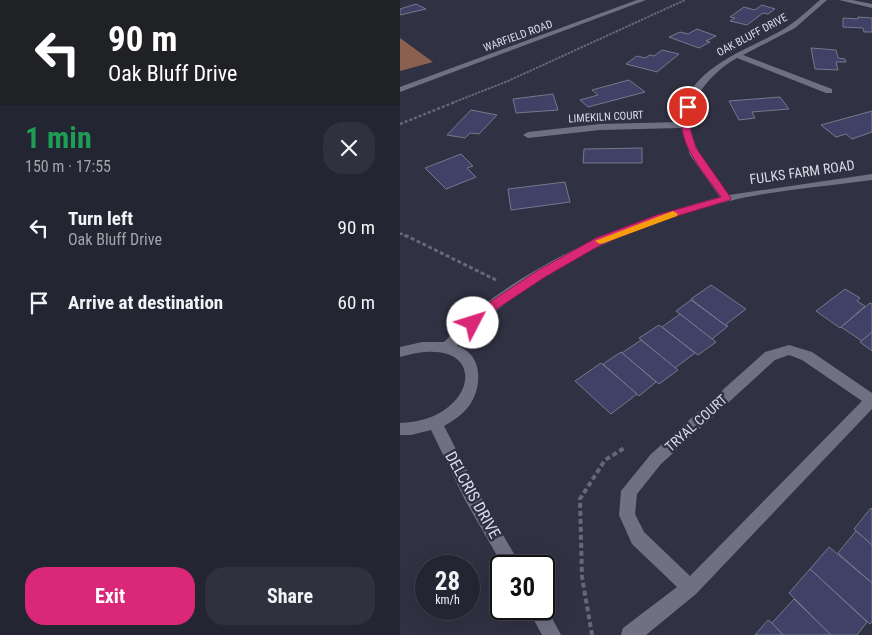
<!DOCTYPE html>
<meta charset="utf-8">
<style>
body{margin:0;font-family:"Roboto Condensed",sans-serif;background:#30313e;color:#f1f3f6;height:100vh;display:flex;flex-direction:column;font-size:19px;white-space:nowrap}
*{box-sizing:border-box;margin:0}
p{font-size:16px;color:#a3a5ac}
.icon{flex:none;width:28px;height:28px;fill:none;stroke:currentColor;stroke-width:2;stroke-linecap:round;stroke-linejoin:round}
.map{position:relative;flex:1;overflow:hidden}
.panel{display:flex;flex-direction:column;background:#242532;width:400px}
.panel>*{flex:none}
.banner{background:#202124;color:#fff;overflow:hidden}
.speed{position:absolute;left:15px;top:555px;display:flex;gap:10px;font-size:25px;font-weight:700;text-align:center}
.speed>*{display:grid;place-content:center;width:65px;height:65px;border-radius:50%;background:#242532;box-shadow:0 5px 20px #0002,0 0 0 1px #41424d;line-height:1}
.speed small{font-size:12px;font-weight:400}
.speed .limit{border:2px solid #111;border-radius:8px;background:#fff;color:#111}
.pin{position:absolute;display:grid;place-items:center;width:42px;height:42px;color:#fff;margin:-21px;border:2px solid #fff;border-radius:50%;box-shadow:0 1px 5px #0007}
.me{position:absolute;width:55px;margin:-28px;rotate:50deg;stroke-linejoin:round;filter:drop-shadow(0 0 4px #0008)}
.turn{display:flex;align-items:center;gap:18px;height:105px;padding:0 25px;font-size:22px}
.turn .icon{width:65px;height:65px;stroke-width:2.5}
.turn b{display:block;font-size:35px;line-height:42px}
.round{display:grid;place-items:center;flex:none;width:52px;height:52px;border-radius:20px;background:#30313e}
.summary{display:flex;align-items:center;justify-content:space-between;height:85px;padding:0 25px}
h1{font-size:30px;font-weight:700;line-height:38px;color:#1e9e55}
.primary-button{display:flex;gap:10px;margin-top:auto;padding:10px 25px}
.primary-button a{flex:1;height:58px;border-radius:20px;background:#db2777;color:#fff;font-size:20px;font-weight:700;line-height:58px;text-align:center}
.primary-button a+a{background:#30313e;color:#f1f3f6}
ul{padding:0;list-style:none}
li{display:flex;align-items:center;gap:15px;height:75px;padding:0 25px}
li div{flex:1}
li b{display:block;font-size:19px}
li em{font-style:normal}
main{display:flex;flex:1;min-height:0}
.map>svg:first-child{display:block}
.forest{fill:#8b604e}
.building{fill:#3f4166;stroke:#77788d}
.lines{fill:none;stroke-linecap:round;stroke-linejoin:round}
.path-far3{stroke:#666777;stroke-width:2;stroke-dasharray:2.5 1;stroke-linecap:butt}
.path-far2{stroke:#666777;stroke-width:2.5;stroke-dasharray:3 2;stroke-linecap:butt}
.path-far1{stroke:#666777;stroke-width:3;stroke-dasharray:4 2.5;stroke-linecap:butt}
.path{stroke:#666777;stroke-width:4;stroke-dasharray:5 3;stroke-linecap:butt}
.minor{fill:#6f7183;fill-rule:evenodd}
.route{fill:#db2777;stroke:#8e194d}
.slow{fill:#f59e0b}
.labels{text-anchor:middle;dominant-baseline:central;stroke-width:5;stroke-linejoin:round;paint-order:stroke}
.far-street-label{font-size:11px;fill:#dbdce8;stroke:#303142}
.street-label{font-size:14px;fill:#dbdce8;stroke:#303142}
.near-street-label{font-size:16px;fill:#dbdce8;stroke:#303142}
</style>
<main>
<section class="panel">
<div class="banner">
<div class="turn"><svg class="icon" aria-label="left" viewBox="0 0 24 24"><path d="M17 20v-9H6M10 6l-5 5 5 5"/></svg><div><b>90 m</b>Oak Bluff Drive</div></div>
</div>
<div class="summary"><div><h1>1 min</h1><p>150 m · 17:55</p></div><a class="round"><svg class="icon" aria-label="close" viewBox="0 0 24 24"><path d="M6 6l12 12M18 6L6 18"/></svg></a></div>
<ul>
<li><svg class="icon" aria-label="left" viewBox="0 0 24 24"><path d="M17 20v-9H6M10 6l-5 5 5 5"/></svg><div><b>Turn left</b><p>Oak Bluff Drive</p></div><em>90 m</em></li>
<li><svg class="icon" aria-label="arrive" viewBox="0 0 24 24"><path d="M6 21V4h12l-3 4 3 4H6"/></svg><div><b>Arrive at destination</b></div><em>60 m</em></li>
</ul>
<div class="primary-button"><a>Exit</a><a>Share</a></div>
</section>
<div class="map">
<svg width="472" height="635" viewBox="0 0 472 635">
<rect width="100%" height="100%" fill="#303142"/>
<polygon class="forest" points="0,38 33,62 0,71"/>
<g class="building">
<polygon points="16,4 26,9 0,15 0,9"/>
<polygon points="362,5 375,9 368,14 363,13 347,25 330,21 335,18 330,17 344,7 355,10"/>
<polygon points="458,17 472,18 472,32 464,32 463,28 443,27 443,18 458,19"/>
<polygon points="297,29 316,36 306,41 310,42 299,48 269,37 280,32 288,34"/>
<polygon points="411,48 436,50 438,58 445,59 446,62 436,62 438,70 415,69"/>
<polygon points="262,50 279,54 257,72 226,64 237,56 245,58 250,55 254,56"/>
<polygon points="229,80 245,92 188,107 180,100 198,95 192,90"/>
<polygon points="153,94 158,110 116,113 113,99"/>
<polygon points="380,97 389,109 352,112 355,118 339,120 329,101"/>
<polygon points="71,110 97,115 79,134 70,133 65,138 47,135"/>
<polygon points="472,111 472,132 452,139 446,134 436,137 421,125"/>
<polygon points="242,148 242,163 183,163 184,149"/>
<polygon points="61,154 73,166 67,168 76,177 46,189 25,168"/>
<polygon points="165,182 170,202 111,210 108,189"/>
<polygon points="311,285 346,309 325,325 291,299"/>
<polygon points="445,289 460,298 457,301 465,306 440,328 416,311"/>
<polygon points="291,300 325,325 328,326 312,339 276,311"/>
<polygon points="470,303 472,304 472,332 462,341 441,327"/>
<polygon points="280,314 312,339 316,342 298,355 262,327"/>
<polygon points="259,325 295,353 275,368 239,338"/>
<polygon points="472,332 472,351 460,342"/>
<polygon points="241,340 278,370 259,384 222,353"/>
<polygon points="221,352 256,382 239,396 203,364"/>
<polygon points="201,363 237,394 211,414 175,381"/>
<polygon points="471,508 472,509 472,545 454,529"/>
<polygon points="456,531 472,545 472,583 438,553"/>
<polygon points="429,547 472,583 472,622 470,624 410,569"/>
<polygon points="410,569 467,622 457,635 431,635 389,593"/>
<polygon points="394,599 431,635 383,635 372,623"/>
<polygon points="368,620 372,623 383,635 355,635"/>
</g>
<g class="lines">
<polyline class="path-far3" points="52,103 108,81 285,0"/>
<g class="path-far2">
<polyline points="0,124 55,102"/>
<polyline points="0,233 7,237"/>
</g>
<polyline class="path-far1" points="5,235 96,280"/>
<polyline class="path" points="192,635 182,577 180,499 205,460 226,447"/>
<g class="minor">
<polygon points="237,0 246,0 0,92 0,87"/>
<path d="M420 0H427L395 28 343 55 432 89V93H426L337 58C321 67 308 79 298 95 276 133 307 166 329 195L472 174V180C423 187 373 190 325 202 226 226 129 273 57 346 83 354 83 386 69 406 62 415 53 421 44 426L77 490 121 566H103L65 500 31 430 11 435H0V423C81 421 93 329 0 357V347L22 342H44C56 331 67 319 80 308 150 253 235 219 320 197L290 155 281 128 200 130 128 138 123 135 128 132 200 124 280 122C286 67 344 52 384 29 397 21 408 10 420 0Z"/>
<polygon points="439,0 452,0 472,4 472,8"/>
<path d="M389 345 412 352 472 393V409L296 594 246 635H221L223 628 277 587 232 544 219 515 221 491 251 454 365 352ZM389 355 402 360 462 401 290 576 244 532 235 514 237 494 261 464 375 360Z"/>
<polygon points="144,603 161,635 142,635 128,609 144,609"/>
</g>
</g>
<path class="route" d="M285 105 291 107 289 125 296 148 331 198 330 200 264 220 204 243 145 277 89 314 77 326H69V320L81 308 137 271 196 238 257 215 321 197C303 171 271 138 285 105Z"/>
<polygon class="slow" points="273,211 278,214 277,216 204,243 200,244 195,241"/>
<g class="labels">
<g class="far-street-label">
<text transform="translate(352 35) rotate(-28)">OAK BLUFF DRIVE</text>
<text transform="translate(118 36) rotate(-20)">WARFIELD ROAD</text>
<text transform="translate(206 117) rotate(-3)">LIMEKILN COURT</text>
</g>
<g class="street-label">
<text transform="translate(402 172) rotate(-8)">FULKS FARM ROAD</text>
<text transform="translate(296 423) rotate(-42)">TRYAL COURT</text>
</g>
<g class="near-street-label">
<text transform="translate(73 495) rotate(61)">DELCRIS DRIVE</text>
</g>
</g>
</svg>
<div class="speed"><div>28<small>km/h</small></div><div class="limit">30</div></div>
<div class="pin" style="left:288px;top:107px;background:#d93025"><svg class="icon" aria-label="arrive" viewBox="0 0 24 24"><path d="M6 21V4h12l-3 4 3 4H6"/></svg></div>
<svg class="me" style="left:73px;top:323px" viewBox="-20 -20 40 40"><circle r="19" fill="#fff"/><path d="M0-13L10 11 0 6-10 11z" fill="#db2777"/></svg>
</div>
</main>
